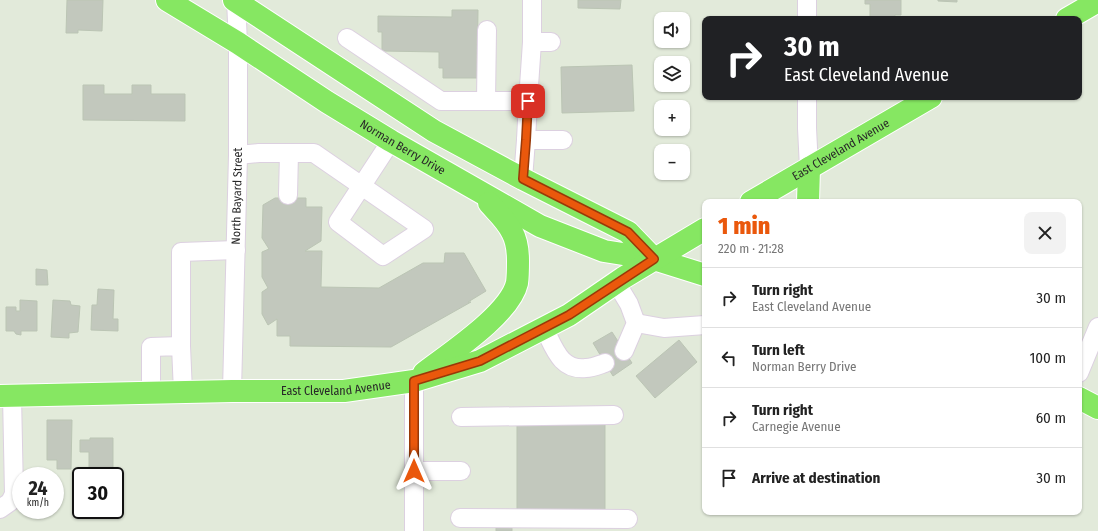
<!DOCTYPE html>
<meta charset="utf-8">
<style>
body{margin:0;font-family:"Fira Sans Condensed",sans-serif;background:#f2f2f2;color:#222;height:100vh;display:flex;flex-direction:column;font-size:15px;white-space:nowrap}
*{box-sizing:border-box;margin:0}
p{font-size:13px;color:#767676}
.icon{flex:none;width:22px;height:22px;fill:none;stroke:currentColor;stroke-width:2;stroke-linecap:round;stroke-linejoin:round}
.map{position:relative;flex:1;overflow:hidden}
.panel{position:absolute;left:702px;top:199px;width:380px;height:316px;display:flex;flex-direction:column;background:#fff;border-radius:8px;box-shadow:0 1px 3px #0004}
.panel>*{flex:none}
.top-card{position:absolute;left:702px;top:16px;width:380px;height:84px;border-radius:8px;box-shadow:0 1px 3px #0004;background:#202124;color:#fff;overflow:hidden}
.fabs{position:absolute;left:654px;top:12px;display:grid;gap:8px}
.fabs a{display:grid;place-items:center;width:36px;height:36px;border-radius:8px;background:#fff;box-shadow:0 1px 3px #0004;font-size:20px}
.speed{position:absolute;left:12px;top:467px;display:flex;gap:8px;font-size:20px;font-weight:700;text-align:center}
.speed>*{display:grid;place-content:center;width:52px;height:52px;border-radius:50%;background:#fff;box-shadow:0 1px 3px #0004;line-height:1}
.speed small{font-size:10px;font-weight:400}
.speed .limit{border:2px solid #111;border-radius:6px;background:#fff;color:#111}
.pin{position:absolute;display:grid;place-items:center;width:34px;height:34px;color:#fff;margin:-17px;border-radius:8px;box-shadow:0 2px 6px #0006}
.me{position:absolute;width:44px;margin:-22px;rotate:0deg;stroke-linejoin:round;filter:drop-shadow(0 0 3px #0008)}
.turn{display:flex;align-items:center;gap:14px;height:84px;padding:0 16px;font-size:18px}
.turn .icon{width:52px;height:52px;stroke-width:2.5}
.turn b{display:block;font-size:28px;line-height:34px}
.round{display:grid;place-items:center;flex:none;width:42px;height:42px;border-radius:8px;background:#f2f2f2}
.headline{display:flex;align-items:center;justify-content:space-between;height:68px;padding:0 16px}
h1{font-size:24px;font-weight:800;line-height:30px;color:#ea580c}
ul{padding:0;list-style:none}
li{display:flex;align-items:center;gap:12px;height:60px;padding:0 16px;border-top:1px solid #e0e0e0}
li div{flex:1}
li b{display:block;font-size:15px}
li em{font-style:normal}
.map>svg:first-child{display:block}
.building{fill:#c2c8bd;stroke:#bbc5b4}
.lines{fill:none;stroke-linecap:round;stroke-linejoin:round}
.minor-casing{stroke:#dcd0e0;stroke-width:20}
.major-casing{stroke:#fff;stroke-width:24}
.minor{stroke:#fff;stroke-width:18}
.major{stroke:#86e762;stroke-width:22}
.route-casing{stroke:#983908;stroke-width:10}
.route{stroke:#ea580c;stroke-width:7}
.labels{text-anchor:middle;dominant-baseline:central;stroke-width:3;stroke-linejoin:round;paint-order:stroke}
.street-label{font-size:12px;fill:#282828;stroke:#fff}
</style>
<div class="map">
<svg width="1098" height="531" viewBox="0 0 1098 531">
<rect width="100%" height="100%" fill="#e2eada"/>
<g class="building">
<polygon points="67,0 103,0 102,31 78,30 78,33 66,33"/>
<polygon points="578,0 621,0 620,9 578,8"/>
<polygon points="865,0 901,0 901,15 895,15 894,18 870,18 870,4 865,4"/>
<polygon points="938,0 957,0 957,2 938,1"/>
<polygon points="452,10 478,10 477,78 443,78 443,68 439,68 439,52 382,51 382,32 378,32 378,16 452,17"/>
<polygon points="632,65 634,111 562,113 561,67"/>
<polygon points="83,85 104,85 104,94 132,94 132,85 151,85 151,94 185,94 185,121 83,120"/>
<polygon points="275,198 306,198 306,207 322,207 321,241 305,251 322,251 321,287 379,288 423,263 444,263 445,253 464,253 486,291 468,302 471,302 391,347 290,346 290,336 277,336 277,319 268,325 262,314 262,292 268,288 262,277 262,252 269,249 262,238 263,205"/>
<polygon points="36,269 47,270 48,285 36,285"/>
<polygon points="98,289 114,290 113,319 118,319 118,331 91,330 92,305 97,305"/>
<polygon points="20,300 37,301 37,331 21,331 21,335 16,334 14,331 6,331 6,307 16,307 16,311 20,311"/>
<polygon points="53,300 70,301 71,305 80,306 78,332 69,333 69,338 51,337"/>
<polygon points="612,332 632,363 613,376 593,343"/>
<polygon points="679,340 697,362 655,398 636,376"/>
<polygon points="47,420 72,420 71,469 57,469 57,460 47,460"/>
<polygon points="517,422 605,424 605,510 517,510"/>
<polygon points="90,438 113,438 113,476 92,475 92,469 89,469 89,452 80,452 80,440 90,440"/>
<rect x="496" y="528" width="16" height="3"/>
</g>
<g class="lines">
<defs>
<g id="minor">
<polyline points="807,19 807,0"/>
<polyline points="347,38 441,101 528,101"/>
<polyline points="532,42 551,42"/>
<polyline points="807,97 807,128 809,168"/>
<polyline points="486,101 487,30"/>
<polyline points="526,140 563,140"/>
<polyline points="238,155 259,153 314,153 424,229 383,256 338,222 391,141"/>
<polyline points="523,179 526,140 528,101 532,42 532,0"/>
<polyline points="288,195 289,153"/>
<polyline points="617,284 629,304 636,323 624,351"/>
<polyline points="636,323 664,328 705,325"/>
<path d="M544 328C554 347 560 371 586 368 593 368 599 365 605 363"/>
<polyline points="181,346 181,252 236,250"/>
<polyline points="1079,373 1098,327"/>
<polyline points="414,381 414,531"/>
<path id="s1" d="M232 391 238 155V43L236 0"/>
<polyline points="151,392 151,347 181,346 183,392"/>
<polyline points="461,417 614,415"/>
<polyline points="414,471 461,471"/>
<polyline points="0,509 10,502 14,494 12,395"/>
<polyline points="460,518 628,519"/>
</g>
<g id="major">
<path id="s2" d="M167 0 238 43 327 102 391 141 540 226 604 251 654 259 705 275"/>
<polyline points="234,0 434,131 523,179 628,232 654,259"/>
<polyline points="1067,19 1098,1"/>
<path id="s3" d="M751 202 931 97"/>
<polyline points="808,202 809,168"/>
<path d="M424 373C450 353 510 314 517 283 518 276 518 268 518 261 518 251 517 241 512 232 507 221 497 212 489 203"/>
<path id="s4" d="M0 396 232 391H344L414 381 480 361 569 315 623 278 705 229"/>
<polyline points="1079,398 1098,408"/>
</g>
</defs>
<use href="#minor" class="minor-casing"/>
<use href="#major" class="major-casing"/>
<use href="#minor" class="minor"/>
<use href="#major" class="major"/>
</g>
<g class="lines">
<defs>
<polyline id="route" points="414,471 414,381 480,361 569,315 654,259 628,232 523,179 526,140 528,101"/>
</defs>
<use href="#route" class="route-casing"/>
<use href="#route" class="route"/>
</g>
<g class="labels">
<g class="street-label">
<text stroke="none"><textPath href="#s2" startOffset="278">Norman Berry Drive</textPath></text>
<text stroke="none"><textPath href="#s3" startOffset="104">East Cleveland Avenue</textPath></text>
<text stroke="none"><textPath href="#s1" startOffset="195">North Bayard Street</textPath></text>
<text stroke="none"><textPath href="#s4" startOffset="336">East Cleveland Avenue</textPath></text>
</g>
</g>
</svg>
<div class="fabs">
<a><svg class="icon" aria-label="sound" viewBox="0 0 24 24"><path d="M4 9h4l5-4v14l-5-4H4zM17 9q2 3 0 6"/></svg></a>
<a><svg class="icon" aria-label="layers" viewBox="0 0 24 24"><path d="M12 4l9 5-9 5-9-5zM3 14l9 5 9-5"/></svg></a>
<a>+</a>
<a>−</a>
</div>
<div class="speed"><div>24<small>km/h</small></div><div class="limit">30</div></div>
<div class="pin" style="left:528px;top:101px;background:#d93025"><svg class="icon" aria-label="arrive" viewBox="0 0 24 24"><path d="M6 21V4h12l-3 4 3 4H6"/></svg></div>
<svg class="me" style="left:414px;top:471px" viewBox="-20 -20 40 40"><path d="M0-17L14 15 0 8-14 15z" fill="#ea580c" stroke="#fff" stroke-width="4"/></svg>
<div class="top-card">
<div class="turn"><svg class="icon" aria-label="right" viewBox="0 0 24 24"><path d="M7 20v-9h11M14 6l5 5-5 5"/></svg><div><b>30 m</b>East Cleveland Avenue</div></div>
</div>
<section class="panel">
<div class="headline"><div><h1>1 min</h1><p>220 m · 21:28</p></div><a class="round"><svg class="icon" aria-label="close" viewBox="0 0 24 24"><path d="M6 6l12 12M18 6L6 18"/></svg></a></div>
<ul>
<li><svg class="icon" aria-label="right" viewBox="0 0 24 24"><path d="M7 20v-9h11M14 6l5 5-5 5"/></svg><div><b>Turn right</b><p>East Cleveland Avenue</p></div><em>30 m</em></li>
<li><svg class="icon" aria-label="left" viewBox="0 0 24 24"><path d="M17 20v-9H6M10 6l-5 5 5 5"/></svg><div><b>Turn left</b><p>Norman Berry Drive</p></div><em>100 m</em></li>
<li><svg class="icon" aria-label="right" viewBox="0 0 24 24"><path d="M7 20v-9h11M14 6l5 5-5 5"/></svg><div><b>Turn right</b><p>Carnegie Avenue</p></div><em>60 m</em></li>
<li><svg class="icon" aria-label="arrive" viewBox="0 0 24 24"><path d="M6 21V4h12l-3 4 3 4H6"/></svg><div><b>Arrive at destination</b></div><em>30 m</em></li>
</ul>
</section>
</div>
